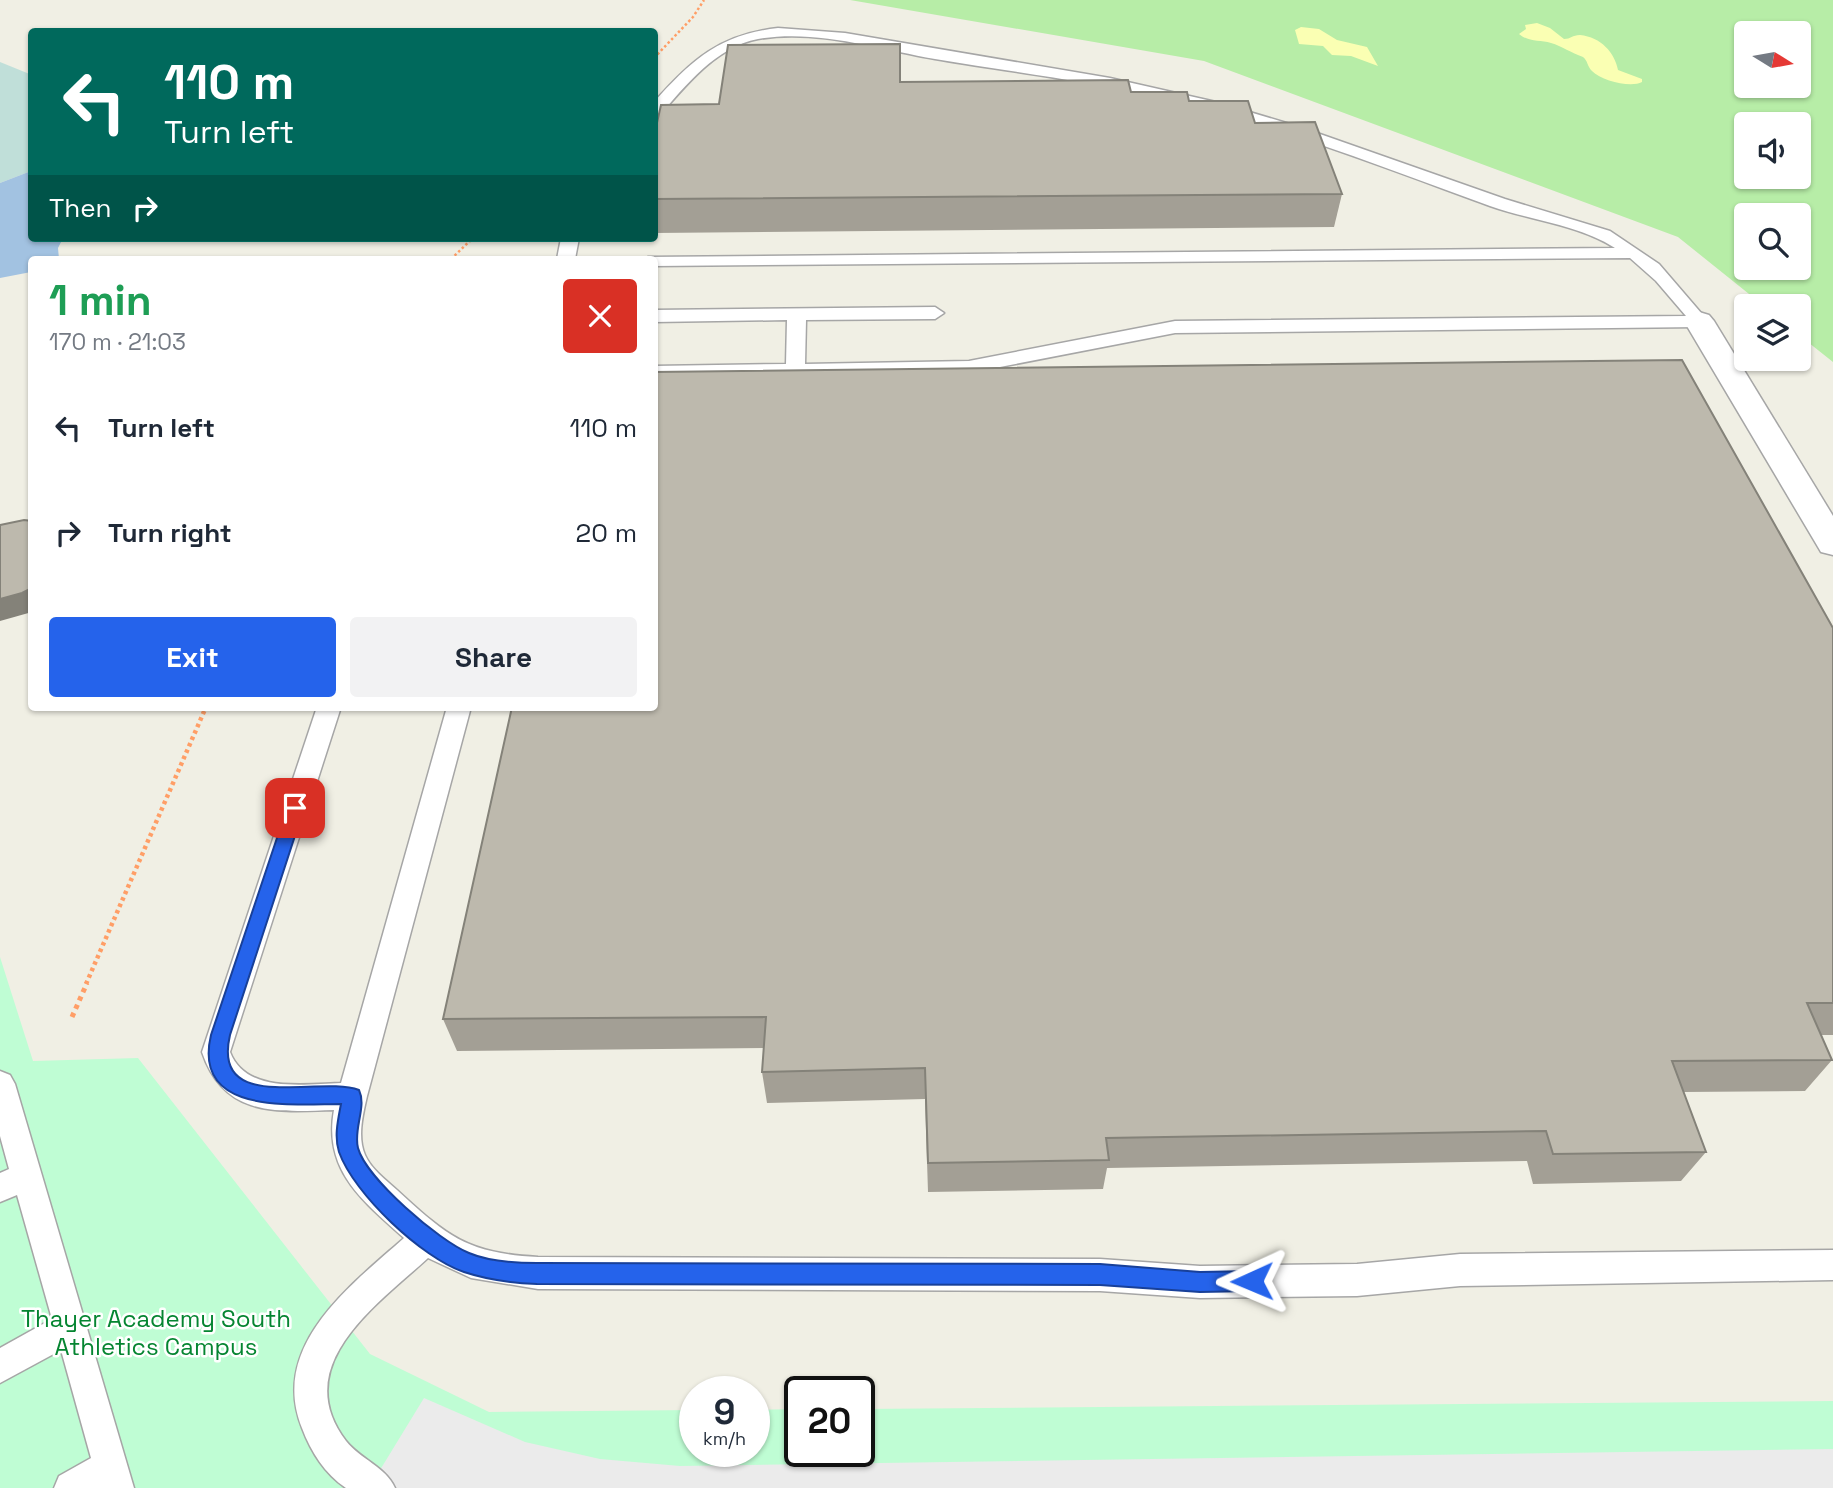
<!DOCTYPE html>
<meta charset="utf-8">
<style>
body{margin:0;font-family:"Space Grotesk",sans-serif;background:#f2f2f3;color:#1f2937;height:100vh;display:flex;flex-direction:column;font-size:26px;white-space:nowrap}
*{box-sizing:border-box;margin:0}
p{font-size:23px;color:#747a83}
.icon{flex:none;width:38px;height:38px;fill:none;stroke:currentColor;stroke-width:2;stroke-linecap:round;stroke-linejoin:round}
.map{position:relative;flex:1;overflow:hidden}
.panel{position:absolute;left:28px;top:256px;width:630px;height:455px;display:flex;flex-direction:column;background:#fff;border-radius:7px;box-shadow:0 2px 5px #0004}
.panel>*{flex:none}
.guide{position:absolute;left:28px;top:28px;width:630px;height:214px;border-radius:7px;box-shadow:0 2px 5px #0004;background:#00695c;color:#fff;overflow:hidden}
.needle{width:46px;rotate:101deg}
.tools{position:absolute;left:1734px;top:21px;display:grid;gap:14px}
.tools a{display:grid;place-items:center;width:77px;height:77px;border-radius:7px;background:#fff;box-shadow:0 2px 5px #0004;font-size:35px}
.speed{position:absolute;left:679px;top:1376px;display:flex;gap:14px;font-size:35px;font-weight:700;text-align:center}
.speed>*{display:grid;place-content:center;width:91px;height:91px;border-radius:50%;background:#fff;box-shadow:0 2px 5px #0004;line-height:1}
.speed small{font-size:18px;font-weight:400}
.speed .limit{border:4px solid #111;border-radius:10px;background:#fff;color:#111}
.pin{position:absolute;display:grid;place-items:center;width:60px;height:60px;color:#fff;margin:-30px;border-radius:14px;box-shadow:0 4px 10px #0006}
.me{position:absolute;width:77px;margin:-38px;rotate:269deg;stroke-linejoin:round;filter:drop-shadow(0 0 5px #0008)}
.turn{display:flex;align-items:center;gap:24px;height:147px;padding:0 21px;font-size:32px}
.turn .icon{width:91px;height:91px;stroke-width:2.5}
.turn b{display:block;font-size:49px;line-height:60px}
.then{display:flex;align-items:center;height:66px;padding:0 21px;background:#0003;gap:14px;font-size:26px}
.round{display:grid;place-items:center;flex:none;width:74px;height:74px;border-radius:7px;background:#f2f2f3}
.overview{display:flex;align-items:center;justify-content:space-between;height:119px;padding:0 21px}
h1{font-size:42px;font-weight:700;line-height:52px;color:#1e9e55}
.primary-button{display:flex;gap:14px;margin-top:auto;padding:14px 21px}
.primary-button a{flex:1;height:80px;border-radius:7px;background:#2563eb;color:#fff;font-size:28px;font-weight:700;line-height:80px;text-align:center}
.primary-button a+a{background:#f2f2f3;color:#1f2937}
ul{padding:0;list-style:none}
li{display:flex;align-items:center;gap:21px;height:105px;padding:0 21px}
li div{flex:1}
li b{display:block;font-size:26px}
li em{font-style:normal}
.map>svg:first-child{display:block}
.grass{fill:#b7eda7;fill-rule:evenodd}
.wetland{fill:#c0dfd9}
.sand{fill:#faffb3}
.park{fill:#bffdd4}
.parking{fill:#ebebeb}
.water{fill:#a2c2e1}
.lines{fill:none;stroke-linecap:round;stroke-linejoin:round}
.lane-casing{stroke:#a6a6a6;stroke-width:3}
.street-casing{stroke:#a6a6a6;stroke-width:3}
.path-far3{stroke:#ff9e66;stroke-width:2.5;stroke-dasharray:2.5 2.5;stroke-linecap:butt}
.path-far2{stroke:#ff9e66;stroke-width:3.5;stroke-dasharray:2.5 2.5;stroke-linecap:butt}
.path-far1{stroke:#ff9e66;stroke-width:4.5;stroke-dasharray:3.5 3.5;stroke-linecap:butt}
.path{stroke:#ff9e66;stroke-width:5;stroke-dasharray:4.5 4.5;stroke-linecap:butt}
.lane{fill:#fff;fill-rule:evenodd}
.street{fill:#fff;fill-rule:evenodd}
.wall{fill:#a39f95}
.shaded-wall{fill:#848279}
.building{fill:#bdb9ad;stroke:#848279;stroke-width:2}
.route{fill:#2563eb;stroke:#184099;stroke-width:2}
.labels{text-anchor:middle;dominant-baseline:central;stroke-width:5;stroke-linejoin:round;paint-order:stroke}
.near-park-label{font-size:24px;fill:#058531;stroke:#fff}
</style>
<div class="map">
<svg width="1833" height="1488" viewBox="0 0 1833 1488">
<rect width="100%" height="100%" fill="#f0efe4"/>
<path class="grass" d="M850 0H1833V362L1799 335V306H1764L1678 237 1204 61ZM1746 33H1799V86H1746ZM1746 124H1799V177H1746ZM1746 215H1799V268H1746Z"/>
<polygon class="wetland" points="0,62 32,75 31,171 0,183"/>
<g class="sand">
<path d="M1537 23 1550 28 1564 39C1571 39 1572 35 1580 35 1601 37 1615 53 1618 70L1642 79V82C1631 88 1602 81 1592 71 1587 66 1588 61 1583 57 1571 53 1562 46 1551 43 1540 40 1528 42 1519 34L1526 29 1525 25Z"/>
<polygon points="1301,27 1319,29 1337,40 1367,47 1378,66 1351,56 1332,55 1323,46 1299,44 1295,30"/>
</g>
<polygon class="park" points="0,957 33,1061 138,1058 370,1354 489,1412 695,1410 695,1451 754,1451 754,1410 800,1409 800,1451 859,1451 859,1409 1833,1401 1833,1488 0,1488"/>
<polygon class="parking" points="424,1398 525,1442 600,1459 680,1466 1833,1449 1833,1488 369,1488"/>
<polygon class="water" points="31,171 32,238 63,238 58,248 59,259 32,259 31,272 0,278 0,183"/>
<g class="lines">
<defs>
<g id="lane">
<path d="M778 28 845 33 1110 78 1216 102 1300 127 1505 199 1610 231 1659 264 1708 321 1699 327 1175 333 969 373 654 378V366L786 364 787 320 654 322V310L935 307 944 313 935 319 806 320 805 364 969 361 1175 321 1686 316 1656 281 1630 258 654 266V259L648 257 1615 248C1577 224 1532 221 1490 206 1383 167 1276 125 1164 99 1089 81 1012 72 935 59 877 49 817 29 758 39 716 47 686 85 660 115L654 117V102C693 59 719 35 778 28Z"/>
<polygon points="561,238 579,238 575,259 557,259"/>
<path d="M317 707H341L230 1052C246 1094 305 1084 341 1083L447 707H471L367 1096C363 1114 357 1137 365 1155 371 1169 386 1180 397 1190 448 1237 467 1253 538 1257L1100 1259 1200 1266 1357 1264 1460 1254 1833 1250V1280L1460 1286 1357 1296 1200 1298 1100 1291 538 1289 471 1278 428 1258C378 1304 288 1365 346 1441 360 1459 386 1467 395 1488H346C325 1474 311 1452 302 1428 269 1346 350 1286 404 1238 363 1201 323 1171 334 1110 275 1112 224 1117 202 1052Z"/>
<polygon points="0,1071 10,1075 15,1084 134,1488 54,1488 59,1476 91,1458 61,1350 0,1383 0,1348 52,1319 17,1195 0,1202 0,1173 9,1169 0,1136"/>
</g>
<polygon id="street" points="1699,312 1709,315 1714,321 1833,516 1833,555 1821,552 1684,321 1689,315"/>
</defs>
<use href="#lane" class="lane-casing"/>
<use href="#street" class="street-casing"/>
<g class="path-far3">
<polyline points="654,58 693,17 704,0"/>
<polyline points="451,259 473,238"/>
</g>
<polyline class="path-far2" points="451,259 453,257"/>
<polyline class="path-far1" points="86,984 206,707"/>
<polyline class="path" points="72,1017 87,983"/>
<use href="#lane" class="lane"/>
<use href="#street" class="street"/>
</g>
<g class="wall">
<polygon points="900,82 1131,92 1189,101 1255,123 1342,194 1334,227 654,233 654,136 719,104"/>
<polygon points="1833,628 1833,1035 1821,1035 1832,1060 1805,1091 1683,1092 1706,1152 1681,1181 1533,1184 1527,1161 1107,1168 1103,1189 928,1192 925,1099 767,1103 762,1072 764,1048 457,1051 443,1019"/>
</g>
<polygon class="shaded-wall" points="32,588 32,612 0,621 0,599"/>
<g class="building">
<polygon points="900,44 900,82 1128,80 1131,92 1187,92 1189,101 1248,101 1255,123 1315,122 1342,194 654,199 654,136 661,105 719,104 728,45"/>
<polygon points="1682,360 1833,628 1833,1003 1807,1003 1832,1060 1672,1061 1706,1152 1553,1154 1546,1131 1106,1138 1109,1160 928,1163 925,1068 762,1072 766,1017 443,1019 512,707 654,707 654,372"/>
<polygon points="24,520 32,521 32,588 22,593 0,599 0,525"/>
</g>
<path class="route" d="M295 801 304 808 230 1035C211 1115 319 1075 359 1090 367 1107 353 1129 358 1148 366 1178 439 1241 469 1253 490 1262 515 1263 537 1263L1100 1264 1200 1272 1252 1271 1260 1274 1263 1281 1260 1288 1252 1291 1200 1292 1100 1285 537 1284C512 1283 488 1280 464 1272 422 1258 354 1194 339 1152 334 1136 338 1120 341 1104 291 1104 192 1115 211 1035L287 808Z"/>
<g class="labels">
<g class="near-park-label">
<text x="156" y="1318">Thayer Academy South<tspan x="156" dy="28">Athletics Campus</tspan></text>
</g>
</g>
</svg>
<div class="tools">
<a><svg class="needle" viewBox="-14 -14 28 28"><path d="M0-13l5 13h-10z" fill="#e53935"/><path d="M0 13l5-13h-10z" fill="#747a83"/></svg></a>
<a><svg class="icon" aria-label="sound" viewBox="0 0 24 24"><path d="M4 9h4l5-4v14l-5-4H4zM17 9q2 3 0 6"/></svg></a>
<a><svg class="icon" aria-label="search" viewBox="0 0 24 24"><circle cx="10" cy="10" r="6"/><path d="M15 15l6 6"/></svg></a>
<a><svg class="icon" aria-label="layers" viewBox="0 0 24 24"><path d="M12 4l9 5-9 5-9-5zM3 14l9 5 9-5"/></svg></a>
</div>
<div class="speed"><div>9<small>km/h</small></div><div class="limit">20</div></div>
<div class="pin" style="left:295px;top:808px;background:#d93025"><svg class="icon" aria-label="arrive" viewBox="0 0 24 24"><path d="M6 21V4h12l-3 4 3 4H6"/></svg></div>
<svg class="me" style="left:1252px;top:1281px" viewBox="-20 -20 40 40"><path d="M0-17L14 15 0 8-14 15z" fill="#2563eb" stroke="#fff" stroke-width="4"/></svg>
<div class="guide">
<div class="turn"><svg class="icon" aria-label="left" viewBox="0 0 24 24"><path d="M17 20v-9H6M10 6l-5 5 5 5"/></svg><div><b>110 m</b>Turn left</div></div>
<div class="then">Then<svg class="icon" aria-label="right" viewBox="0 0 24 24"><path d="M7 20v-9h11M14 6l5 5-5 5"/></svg></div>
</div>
<section class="panel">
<div class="overview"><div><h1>1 min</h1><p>170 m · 21:03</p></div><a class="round" style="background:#d93025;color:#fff"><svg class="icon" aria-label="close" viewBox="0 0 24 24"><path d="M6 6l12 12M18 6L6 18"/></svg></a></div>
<ul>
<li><svg class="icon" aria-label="left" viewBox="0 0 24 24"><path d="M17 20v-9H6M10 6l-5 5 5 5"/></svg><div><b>Turn left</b></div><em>110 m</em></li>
<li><svg class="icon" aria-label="right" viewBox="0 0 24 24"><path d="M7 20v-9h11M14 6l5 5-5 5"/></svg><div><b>Turn right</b></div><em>20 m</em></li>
</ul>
<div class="primary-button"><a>Exit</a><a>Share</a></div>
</section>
</div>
